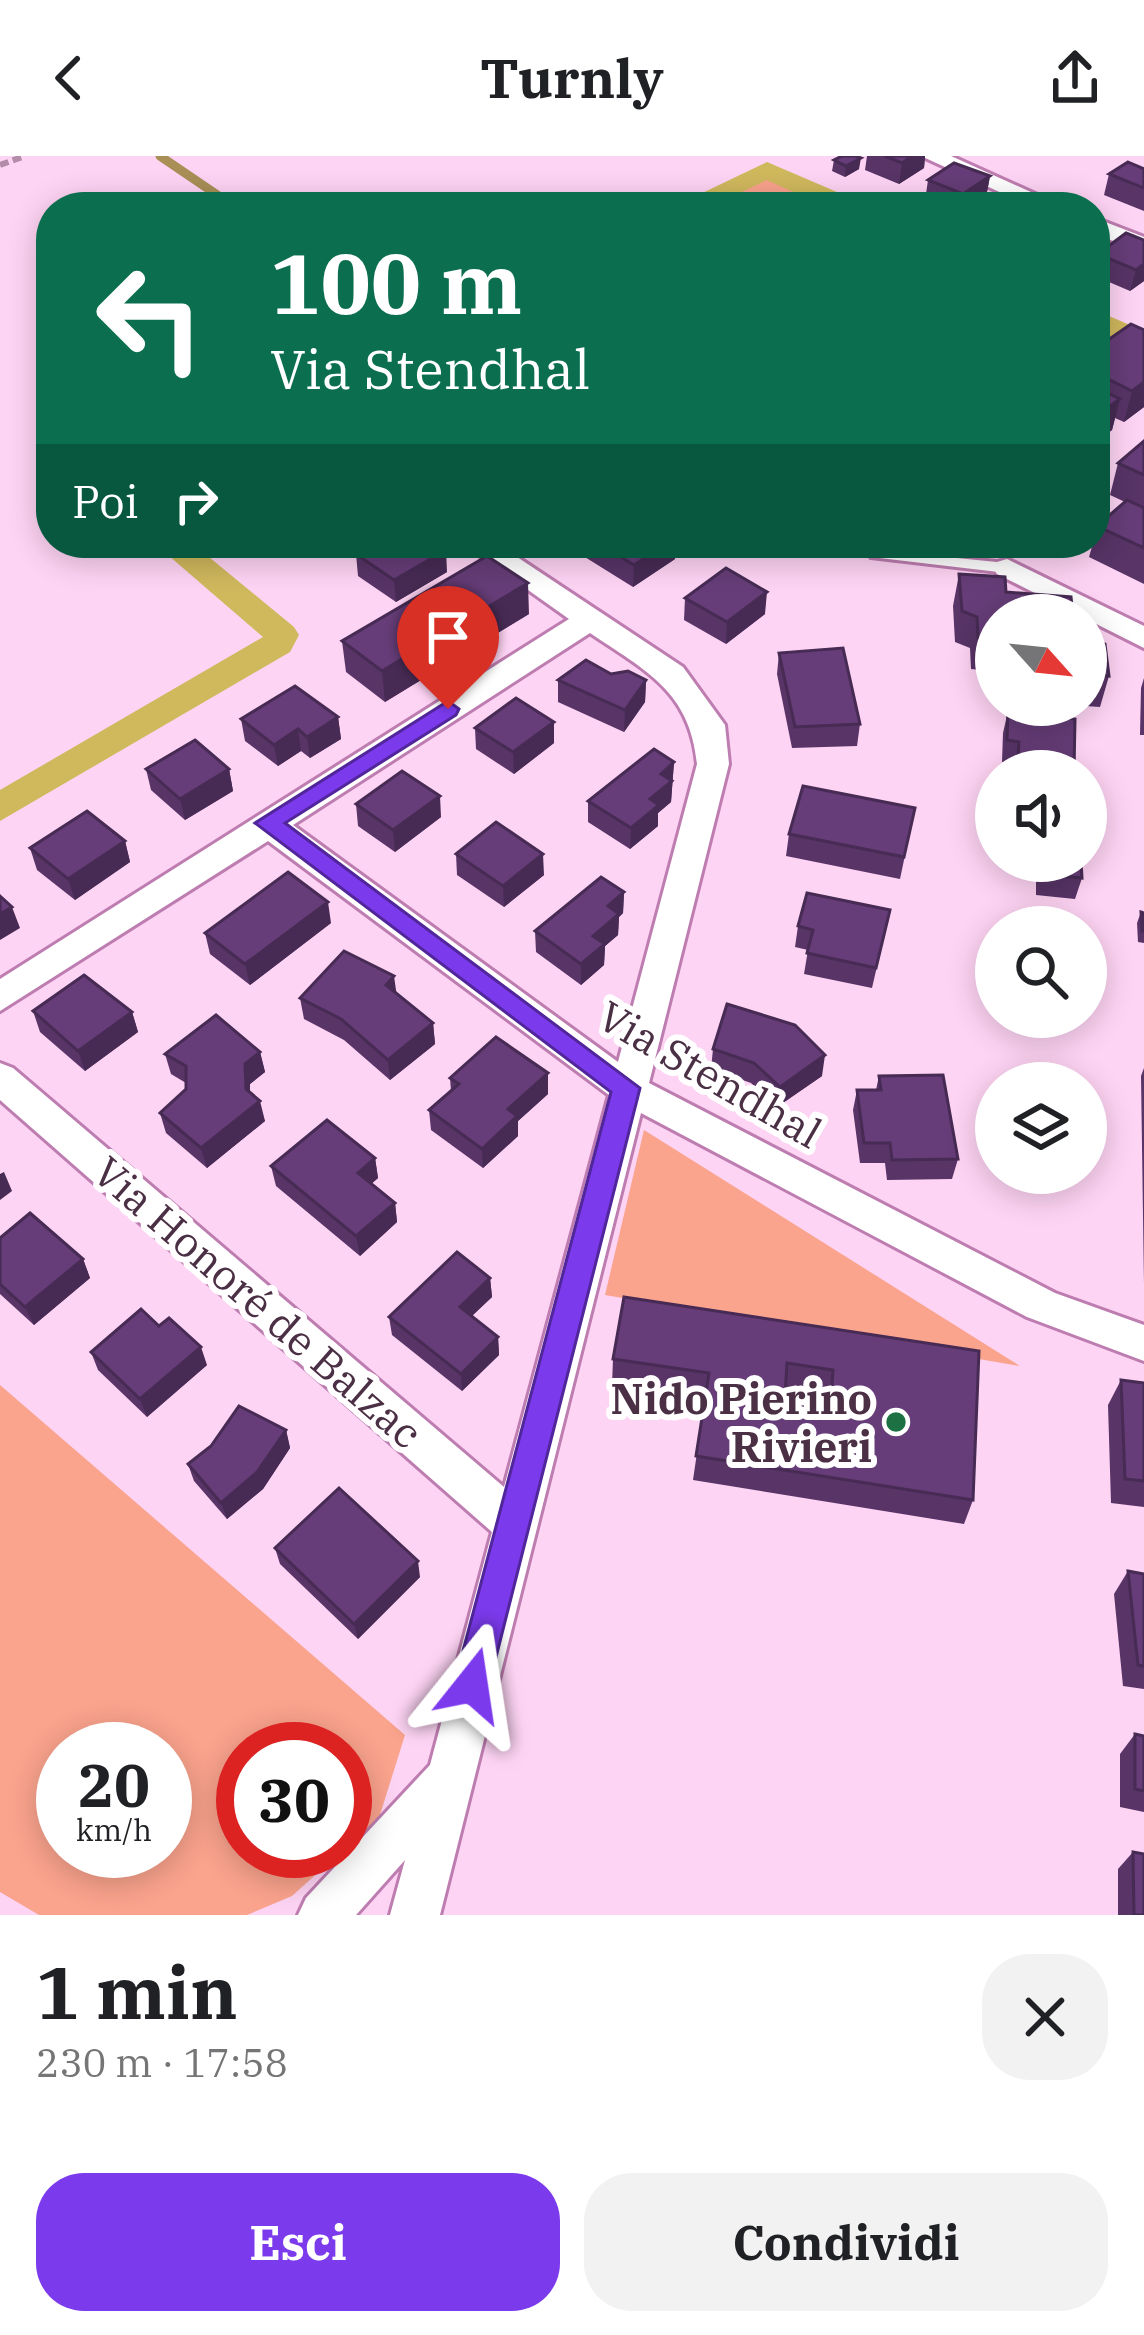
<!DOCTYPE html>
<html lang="it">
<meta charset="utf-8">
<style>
body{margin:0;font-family:"IBM Plex Serif",serif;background:#f2f2f2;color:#202124;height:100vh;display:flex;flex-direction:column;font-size:45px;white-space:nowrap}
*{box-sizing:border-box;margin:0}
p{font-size:39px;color:#757577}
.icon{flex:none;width:66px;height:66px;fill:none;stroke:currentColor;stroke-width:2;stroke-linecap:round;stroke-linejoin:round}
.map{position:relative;height:1759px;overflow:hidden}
.panel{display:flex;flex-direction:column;background:#fff;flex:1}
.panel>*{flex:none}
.banner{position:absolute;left:36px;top:36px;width:1074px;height:366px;border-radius:48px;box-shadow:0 6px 30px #0003;background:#0b6e4f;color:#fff;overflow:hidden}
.needle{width:78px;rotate:117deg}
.tools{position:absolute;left:975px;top:438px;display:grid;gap:24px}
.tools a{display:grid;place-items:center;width:132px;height:132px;border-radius:50%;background:#fff;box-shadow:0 6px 30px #0003;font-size:60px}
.speed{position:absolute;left:36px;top:1566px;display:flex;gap:24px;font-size:60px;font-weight:700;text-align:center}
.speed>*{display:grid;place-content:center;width:156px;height:156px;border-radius:50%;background:#fff;box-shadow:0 6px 30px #0003;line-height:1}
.speed small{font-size:30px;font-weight:400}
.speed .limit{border:18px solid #d22;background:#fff;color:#111}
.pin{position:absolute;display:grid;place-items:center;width:102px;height:102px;color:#fff;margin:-123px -51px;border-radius:50% 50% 50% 0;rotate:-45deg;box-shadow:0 0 12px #0007}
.pin .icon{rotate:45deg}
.me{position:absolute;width:132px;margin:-66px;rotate:15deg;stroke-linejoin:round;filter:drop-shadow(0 0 9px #0008)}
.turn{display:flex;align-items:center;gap:42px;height:252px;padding:0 36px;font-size:54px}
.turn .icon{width:156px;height:156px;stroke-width:2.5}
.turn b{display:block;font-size:84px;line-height:102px}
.then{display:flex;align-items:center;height:114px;padding:0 36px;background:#0003;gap:24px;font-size:45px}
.round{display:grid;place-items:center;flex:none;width:126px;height:126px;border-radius:48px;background:#f2f2f2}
.summary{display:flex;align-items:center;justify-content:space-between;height:204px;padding:0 36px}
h1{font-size:72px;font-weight:700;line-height:90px}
.button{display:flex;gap:24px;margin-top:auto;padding:24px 36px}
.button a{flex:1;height:138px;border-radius:48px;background:#7c3aed;color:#fff;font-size:48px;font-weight:700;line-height:138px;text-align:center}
.button a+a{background:#f2f2f2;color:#202124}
header{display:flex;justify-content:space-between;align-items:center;height:156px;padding:0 36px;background:#fff;font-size:54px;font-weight:700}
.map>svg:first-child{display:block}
.green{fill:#faa38d;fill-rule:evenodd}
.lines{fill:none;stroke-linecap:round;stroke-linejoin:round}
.stream{stroke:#a88f56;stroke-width:9}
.canal{fill:#d0b85d;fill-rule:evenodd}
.service-casing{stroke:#be7db0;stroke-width:6}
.minor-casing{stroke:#be7db0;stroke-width:6}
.path{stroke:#b18da8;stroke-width:6;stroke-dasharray:9 4.5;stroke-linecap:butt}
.service{fill:#fff;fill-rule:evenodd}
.minor{fill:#fff;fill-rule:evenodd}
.wall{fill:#583467;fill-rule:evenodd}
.shaded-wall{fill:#472b54}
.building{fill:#663d78;stroke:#472b54;stroke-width:3;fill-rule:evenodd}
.route{fill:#7c3aed;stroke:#51269a;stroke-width:3}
.poi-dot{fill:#1d7244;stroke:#fff;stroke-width:4.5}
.labels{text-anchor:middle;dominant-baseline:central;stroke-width:12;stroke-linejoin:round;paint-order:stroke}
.street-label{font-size:42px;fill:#4b2f44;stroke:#fff}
.poi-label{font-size:42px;font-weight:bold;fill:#4b2f44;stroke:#fff;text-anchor:end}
</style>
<header><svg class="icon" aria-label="back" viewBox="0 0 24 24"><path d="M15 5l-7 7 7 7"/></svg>Turnly<svg class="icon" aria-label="share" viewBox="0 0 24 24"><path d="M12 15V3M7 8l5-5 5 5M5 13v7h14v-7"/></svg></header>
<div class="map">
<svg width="1144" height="1759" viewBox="0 0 1144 1759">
<rect width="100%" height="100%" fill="#fed4f4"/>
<g class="green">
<polygon points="767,14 848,51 687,51"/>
<polygon points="644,974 1020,1210 605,1139"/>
<path d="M0 1229 405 1579 379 1662 345 1693V1593H243V1695H342L292 1740 247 1759H39L0 1736ZM165 1593V1695H63V1593Z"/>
</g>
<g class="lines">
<polyline class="stream" points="160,0 235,51"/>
<g class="canal">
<polygon points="767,6 858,45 862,51 826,51 767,24 709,51 673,51"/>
<polygon points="1095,154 1144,175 1144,195 1095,174"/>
<polygon points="154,387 192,387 294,471 299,479 290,496 0,665 0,634 263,481"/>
</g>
<defs>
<polygon id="service" points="876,394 1007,407 1014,412 1007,417 871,401 869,398"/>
<g id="minor">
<polygon points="921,0 951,0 1064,51 1032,51"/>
<polygon points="1095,62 1144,81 1144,97 1095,78"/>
<path d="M462 387H496L683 511 725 569 729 608 649 927 1055 1137 1144 1169V1205L1027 1161 641 957 440 1759H390L405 1704 356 1759H298L306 1742 430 1609 492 1376 0 944V907L13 912 504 1331 609 939 268 685 0 855V823L569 463ZM590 477C646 515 690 535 697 608L618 906 293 669Z"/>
<polygon points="1007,403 1144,470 1144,492 997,418 993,412 997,406"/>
</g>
</defs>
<use href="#service" class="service-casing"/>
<use href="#minor" class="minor-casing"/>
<polyline class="path" points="0,9 25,0"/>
<use href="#service" class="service"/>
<use href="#minor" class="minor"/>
</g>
<g class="wall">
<polygon points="867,0 925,0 924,12 899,28 865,14"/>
<polygon points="834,4 859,13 845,21 832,15"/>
<polygon points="1144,13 1144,55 1104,39 1109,18"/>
<polygon points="990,20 986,41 972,51 940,51 925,45 928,24"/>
<polygon points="1144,84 1144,125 1130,135 1095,120 1098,98"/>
<polygon points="1131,168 1144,251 1124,266 1115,262 1112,274 1095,286 1095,193"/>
<polygon points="1144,285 1144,428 1089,401 1093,387 1095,387 1097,370 1125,346 1110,339 1118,307"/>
<polygon points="301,387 343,387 319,400"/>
<polygon points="572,387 676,387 675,403 633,431 572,393"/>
<polygon points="356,398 447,416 396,446 358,420"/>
<polygon points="959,418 996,459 996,532 982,531 981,514 971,513 970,492 955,486 953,450"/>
<polygon points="685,442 765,458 726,488 684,464"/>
<polygon points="529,458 385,546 346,516 342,485"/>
<polygon points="1086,486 1109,520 1100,551 1070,549 1086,549"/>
<polygon points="779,497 860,568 857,590 792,592 777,518"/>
<polygon points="611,518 646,524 645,546 624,576 558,546 558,524"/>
<polygon points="1144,522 1144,579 1140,579 1141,532"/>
<polygon points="1008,555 1074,615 1013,615 1014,607 1002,606 1003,577"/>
<polygon points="338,561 341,583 310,602 301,595 278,610 245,585 241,563"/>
<polygon points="554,566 554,587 514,618 476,593 475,572"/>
<polygon points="674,606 671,646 658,657 658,670 630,693 588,666 588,645"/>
<polygon points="146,613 229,613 233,635 185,664 151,634"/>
<polygon points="356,648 441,661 395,696 358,670"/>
<polygon points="915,652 900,723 786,700 789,678"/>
<polygon points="125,685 130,706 75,744 37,714 30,692"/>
<polygon points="456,698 544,719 504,751 457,719"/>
<polygon points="1012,705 1081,705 1082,722 1075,743 1036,739 1036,724 1023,723 1022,706"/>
<polygon points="624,736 623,757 619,761 618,779 605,790 604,809 581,829 536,796 535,775"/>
<polygon points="890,754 872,832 804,818 808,794 795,791 798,770"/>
<polygon points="1141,756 1144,757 1144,787 1138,786 1137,767"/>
<polygon points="331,767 250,829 210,798 205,777"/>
<polygon points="396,837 433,867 435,888 390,924 344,884 304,863 300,842"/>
<polygon points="33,855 132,856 138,876 85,915 40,876"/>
<polygon points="713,893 822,920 777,951 751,927 711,913"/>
<polygon points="260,896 265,916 250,928 250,937 265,965 207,1012 166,977 160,957 186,933 186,927 171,918 165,898"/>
<polygon points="1144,912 1144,1128 1141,920"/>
<polygon points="548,917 548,938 518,965 518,980 483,1012 431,974 429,954 451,935 450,922"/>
<polygon points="879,920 958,1003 952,1023 887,1024 885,1007 860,1007 853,954 857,934 876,934"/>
<polygon points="375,1002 378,1022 371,1028 395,1047 397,1066 360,1100 276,1030 271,1010"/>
<polygon points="0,1082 83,1103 90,1122 34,1169 0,1138"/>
<polygon points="490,1122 492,1141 472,1160 498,1181 499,1199 462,1235 392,1179 389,1161"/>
<path d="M979 1195 973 1344 964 1368 693 1324 705 1242 612 1229 613 1203ZM785 1233 827 1239V1243L785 1238Z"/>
<polygon points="91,1196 207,1209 147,1261 98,1214"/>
<polygon points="1121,1224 1144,1227 1144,1351 1111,1347 1108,1249"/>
<polygon points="286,1274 290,1292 263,1333 227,1363 194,1325 188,1308"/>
<polygon points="275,1392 420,1421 358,1483 280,1408"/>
<polygon points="1128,1415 1144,1418 1144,1533 1123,1530 1114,1438"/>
<polygon points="1135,1578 1144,1580 1144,1656 1120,1651 1120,1598"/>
<polygon points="1133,1696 1144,1759 1118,1759 1118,1713"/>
</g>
<g class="shaded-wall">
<polygon points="912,0 925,0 924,12 899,28 902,7"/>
<polygon points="861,2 859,13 845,21 846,10"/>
<polygon points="990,20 986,41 972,51 961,51 963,38"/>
<polygon points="1144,108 1144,125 1130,135 1136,114"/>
<polygon points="1144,226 1144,251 1124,266 1132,235"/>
<polygon points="1120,243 1112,274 1095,286 1095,261"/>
<polygon points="317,387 343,387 319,400"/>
<polygon points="667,387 676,387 675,403 633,431 634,409"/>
<polygon points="446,394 447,416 396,446 394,424"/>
<polygon points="528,427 529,458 385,546 382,515"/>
<polygon points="767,436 765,458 726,488 727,466"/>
<polygon points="646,524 645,546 624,576 625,554"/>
<polygon points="338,561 341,583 310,602 307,581"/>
<polygon points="554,566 554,587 514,618 513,596"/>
<polygon points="298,573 301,595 278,610 274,589"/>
<polygon points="674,606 671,646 658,657 658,670 630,693 631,672 650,643 661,618"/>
<polygon points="229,613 233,635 185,664 180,643"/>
<polygon points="440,640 441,661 395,696 393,674"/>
<polygon points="125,685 130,706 75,744 68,723"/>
<polygon points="543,698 544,719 504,751 503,730"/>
<polygon points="624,736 623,757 619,761 618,779 605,790 604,809 581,829 581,808 593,780 608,750"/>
<polygon points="328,746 331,767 250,829 245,808"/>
<polygon points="12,751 20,772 0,784 0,758"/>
<polygon points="394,820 397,841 386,829"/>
<polygon points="132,856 138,876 85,915 78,895"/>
<polygon points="433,867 435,888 390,924 388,904"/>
<polygon points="260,896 265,916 250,928 250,953 260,945 265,965 207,1012 201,992 246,933 245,908"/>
<polygon points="825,899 822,920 777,951 780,931"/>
<polygon points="548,917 548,938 518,965 518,980 483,1012 482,993 508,953"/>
<polygon points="375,1002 378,1022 361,1037 358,1017"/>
<polygon points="4,1016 12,1035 0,1044 0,1018"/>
<polygon points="395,1047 397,1066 360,1100 356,1080"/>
<polygon points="83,1103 90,1122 34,1169 25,1151"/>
<polygon points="490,1122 492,1141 462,1169 460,1151"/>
<polygon points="498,1181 499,1199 462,1235 461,1218"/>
<polygon points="201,1191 207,1209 147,1261 140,1243"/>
<polygon points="286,1274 290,1292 263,1333 227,1363 221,1347"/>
<polygon points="418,1405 420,1421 358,1483 354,1468"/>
</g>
<g class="building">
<polygon points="842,0 856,0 861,2 846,10 834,4"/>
<polygon points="885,0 912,0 902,7"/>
<polygon points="1128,6 1144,13 1144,32 1109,18"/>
<polygon points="954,7 990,20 963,38 928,24"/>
<polygon points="1045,39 1073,51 1027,51"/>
<polygon points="1126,77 1144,84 1144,108 1136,114 1098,98"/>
<polygon points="1131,168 1144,174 1144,226 1132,235 1108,223 1097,232 1120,243 1095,261 1095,193"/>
<polygon points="1144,285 1144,319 1118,307"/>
<polygon points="1127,344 1144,352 1144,392 1097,370"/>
<polygon points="375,387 435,387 446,394 394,424 356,398"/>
<polygon points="598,387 667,387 634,409"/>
<polygon points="487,400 528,427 382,515 342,485"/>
<polygon points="726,412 767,436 727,466 685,442"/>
<polygon points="959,418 1005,421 1006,436 1071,441 1073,459 996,459 996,500 989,499 988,482 978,482 977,461 962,455"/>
<polygon points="1086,486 1105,488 1109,520 1086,518"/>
<polygon points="843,492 860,568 795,571 779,497"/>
<polygon points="586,504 611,518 628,515 646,524 625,554 558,524"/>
<polygon points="295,530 338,561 307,581 298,573 274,589 241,563"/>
<polygon points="516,542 554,566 513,596 475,572"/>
<polygon points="1008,555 1075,563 1074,615 1044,615 1044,605 1018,602 1019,586 1007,584"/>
<polygon points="195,584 229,613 180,643 146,613"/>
<polygon points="654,593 674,606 661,618 672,625 650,643 659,649 631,672 588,645"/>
<polygon points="402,615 440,640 393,674 356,648"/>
<polygon points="803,630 915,652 904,701 789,678"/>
<polygon points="87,655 125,685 68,723 30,692"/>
<polygon points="1086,659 1089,660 1091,676 1086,675"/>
<polygon points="496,666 543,698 503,730 456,698"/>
<polygon points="1042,705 1081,705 1082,722 1042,718"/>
<polygon points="288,716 328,746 245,808 205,777"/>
<polygon points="601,721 624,736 608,750 619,758 593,780 605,788 581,808 535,775"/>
<polygon points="807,737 890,754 876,812 807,797 813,774 798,770"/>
<polygon points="0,740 12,751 0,758"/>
<polygon points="1141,756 1144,757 1144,775 1142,775"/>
<polygon points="344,795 394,820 386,829 433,867 388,904 341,863 300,842"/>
<polygon points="84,819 132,856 78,895 33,855"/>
<polygon points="727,848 795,869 825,899 780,931 754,907 713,893"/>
<polygon points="216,859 260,896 245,908 246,933 260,945 201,992 160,957 186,933 186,910 165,898"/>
<polygon points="496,881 548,917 508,953 517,960 482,993 429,954 459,928 450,922"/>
<polygon points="943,919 958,1003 892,1004 890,987 864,987 857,934 881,934 879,920"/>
<polygon points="327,964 375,1002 358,1017 395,1047 356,1080 271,1010"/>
<polygon points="30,1057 83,1103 25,1151 0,1128 0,1082"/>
<polygon points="457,1096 490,1122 460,1151 498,1181 461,1218 389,1161"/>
<path d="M624 1141 979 1195 973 1344 696 1300 709 1217 613 1203ZM787 1207 833 1214 831 1243 785 1238Z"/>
<polygon points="141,1153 159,1170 169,1162 201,1191 140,1243 91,1196"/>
<polygon points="1121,1224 1144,1227 1144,1325 1125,1323"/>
<polygon points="239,1250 286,1274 257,1316 221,1347 188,1308 211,1290"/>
<polygon points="339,1332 418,1405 354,1468 275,1392"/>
<polygon points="1128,1415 1144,1418 1144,1510 1138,1509"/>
<polygon points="1135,1578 1144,1580 1144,1635 1135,1633"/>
<polygon points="1133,1696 1144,1698 1144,1759 1134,1759"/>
</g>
<polygon class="route" points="448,545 459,553 456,559 285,667 640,932 489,1529 484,1541 472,1547 459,1541 454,1529 611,936 255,667"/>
<circle class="poi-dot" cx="896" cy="1266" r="12"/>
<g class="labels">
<g class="street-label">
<text transform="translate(710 918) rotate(30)">Via Stendhal</text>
<text transform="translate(258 1146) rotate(41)">Via Honoré de Balzac</text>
</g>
<g class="poi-label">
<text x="872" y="1242">Nido Pierino<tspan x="872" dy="48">Rivieri</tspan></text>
</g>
</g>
</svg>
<div class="tools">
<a><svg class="needle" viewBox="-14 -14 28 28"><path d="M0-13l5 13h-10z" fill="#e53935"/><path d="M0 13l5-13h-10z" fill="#757577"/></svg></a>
<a><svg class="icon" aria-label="sound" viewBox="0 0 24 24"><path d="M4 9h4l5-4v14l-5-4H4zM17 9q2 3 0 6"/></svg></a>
<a><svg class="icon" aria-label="search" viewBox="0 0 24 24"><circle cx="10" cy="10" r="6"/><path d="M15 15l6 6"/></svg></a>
<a><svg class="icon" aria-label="layers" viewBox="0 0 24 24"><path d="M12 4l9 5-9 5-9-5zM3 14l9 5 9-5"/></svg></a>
</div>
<div class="speed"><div>20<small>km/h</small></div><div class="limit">30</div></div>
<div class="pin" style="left:448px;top:553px;background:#d93025"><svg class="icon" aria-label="arrive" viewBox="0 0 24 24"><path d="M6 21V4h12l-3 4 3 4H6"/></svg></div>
<svg class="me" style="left:472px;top:1529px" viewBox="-20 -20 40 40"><path d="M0-17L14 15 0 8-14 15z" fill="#7c3aed" stroke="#fff" stroke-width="4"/></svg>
<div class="banner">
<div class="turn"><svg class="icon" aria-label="left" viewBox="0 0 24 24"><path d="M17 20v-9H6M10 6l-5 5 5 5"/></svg><div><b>100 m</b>Via Stendhal</div></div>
<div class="then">Poi<svg class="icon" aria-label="right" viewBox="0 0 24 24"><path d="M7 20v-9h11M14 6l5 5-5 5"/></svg></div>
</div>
</div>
<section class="panel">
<div class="summary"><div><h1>1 min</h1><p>230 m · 17:58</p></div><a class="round"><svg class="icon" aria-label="close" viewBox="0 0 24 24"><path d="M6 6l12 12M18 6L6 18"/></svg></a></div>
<div class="button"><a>Esci</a><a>Condividi</a></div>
</section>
